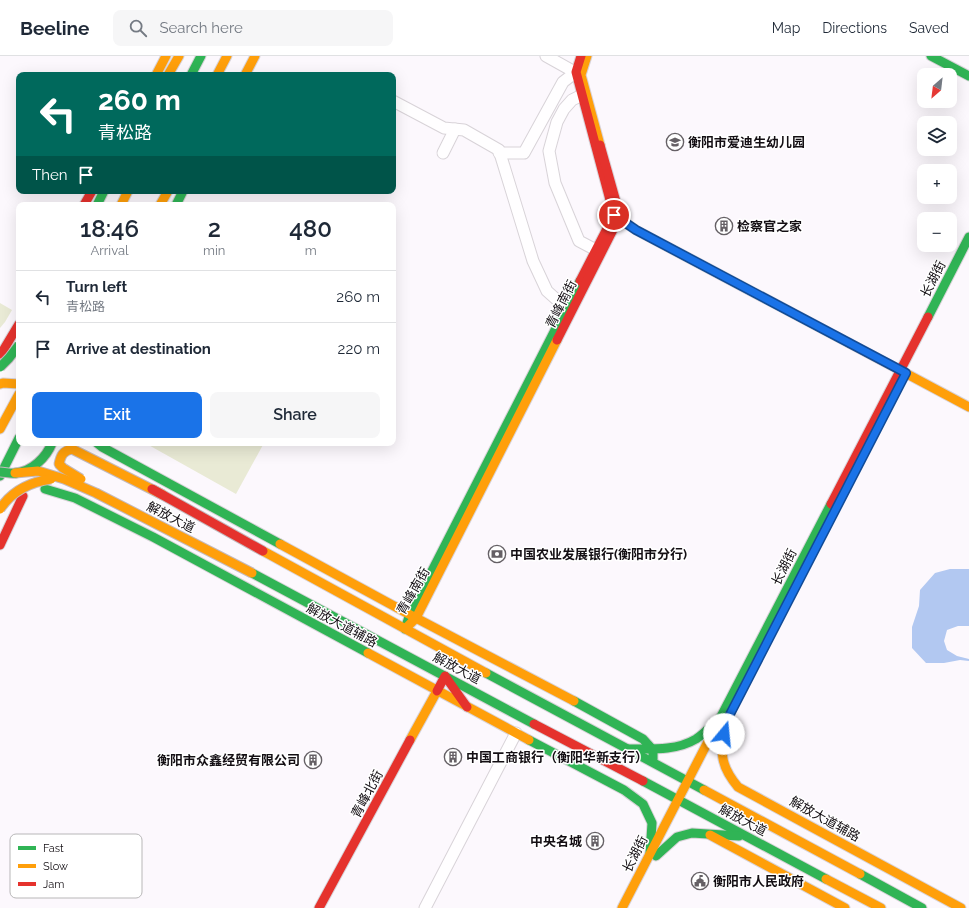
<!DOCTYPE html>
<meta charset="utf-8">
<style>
body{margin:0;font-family:Raleway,"Noto Sans SC",sans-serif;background:#f6f6f7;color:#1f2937;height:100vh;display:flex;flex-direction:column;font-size:15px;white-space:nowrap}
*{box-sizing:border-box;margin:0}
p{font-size:13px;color:#747a83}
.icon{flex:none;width:22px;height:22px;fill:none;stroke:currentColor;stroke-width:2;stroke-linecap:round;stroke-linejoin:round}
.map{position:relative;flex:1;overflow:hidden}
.details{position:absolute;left:16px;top:146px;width:380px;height:244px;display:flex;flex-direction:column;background:#fff;border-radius:8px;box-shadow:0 4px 16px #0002}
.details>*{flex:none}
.top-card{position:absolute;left:16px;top:16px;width:380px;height:122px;border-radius:8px;box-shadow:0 4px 16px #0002;background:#00695c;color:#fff;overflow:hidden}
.needle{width:26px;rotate:208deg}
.buttons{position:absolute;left:917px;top:12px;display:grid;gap:8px}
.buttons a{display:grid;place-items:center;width:40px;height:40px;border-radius:8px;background:#fff;box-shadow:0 4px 16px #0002;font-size:20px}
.pin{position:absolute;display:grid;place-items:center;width:34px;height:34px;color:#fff;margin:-17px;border:2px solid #fff;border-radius:50%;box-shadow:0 1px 4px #0007}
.me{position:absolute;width:44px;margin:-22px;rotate:17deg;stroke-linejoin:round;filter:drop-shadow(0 0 3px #0008)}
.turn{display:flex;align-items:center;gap:14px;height:84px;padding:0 16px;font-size:18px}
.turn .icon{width:52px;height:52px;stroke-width:2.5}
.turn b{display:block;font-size:28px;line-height:34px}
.then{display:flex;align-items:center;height:38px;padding:0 16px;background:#0003;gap:8px;font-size:15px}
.eta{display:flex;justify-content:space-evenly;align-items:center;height:68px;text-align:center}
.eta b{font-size:24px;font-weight:600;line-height:28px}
.primary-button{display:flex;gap:8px;margin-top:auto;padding:8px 16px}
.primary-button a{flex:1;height:46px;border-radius:8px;background:#1a73e8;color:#fff;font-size:16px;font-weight:600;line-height:46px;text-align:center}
.primary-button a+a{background:#f6f6f7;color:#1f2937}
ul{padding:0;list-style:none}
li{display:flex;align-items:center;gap:12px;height:52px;padding:0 16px;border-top:1px solid #e0e1e3}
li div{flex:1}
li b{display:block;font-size:15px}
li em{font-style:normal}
header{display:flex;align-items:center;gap:24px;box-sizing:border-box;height:56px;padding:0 20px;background:#fff;border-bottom:1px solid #e0e1e3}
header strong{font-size:19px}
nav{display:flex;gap:22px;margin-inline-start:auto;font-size:14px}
.search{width:280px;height:36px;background:#f6f6f7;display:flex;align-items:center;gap:10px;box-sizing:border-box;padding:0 14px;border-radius:8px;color:#747a83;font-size:15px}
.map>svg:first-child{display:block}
.green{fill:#e9ead5}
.water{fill:#b2c8f1}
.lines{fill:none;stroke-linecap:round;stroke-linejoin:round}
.street-casing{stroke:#d8d3d8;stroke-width:13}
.fast-casing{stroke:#d8d3d8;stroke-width:11}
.slow-casing{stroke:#d8d3d8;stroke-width:11}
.jam-casing{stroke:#d8d3d8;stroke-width:11}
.street{stroke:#fffeff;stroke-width:11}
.fast{stroke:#30b455;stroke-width:9}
.slow{stroke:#ff9f0a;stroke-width:9}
.jam{stroke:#e5322d;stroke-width:9}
.fast-bridge-casing{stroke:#c4babe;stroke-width:11;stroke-linecap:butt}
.slow-bridge-casing{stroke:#c4babe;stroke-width:11;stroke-linecap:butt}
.jam-bridge-casing{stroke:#c4babe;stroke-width:11;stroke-linecap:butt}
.fast-bridge{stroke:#30b455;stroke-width:9}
.slow-bridge{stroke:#ff9f0a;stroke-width:9}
.jam-bridge{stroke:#e5322d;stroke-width:9}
.route-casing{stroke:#114b97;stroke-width:10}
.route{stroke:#1a73e8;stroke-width:7}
.labels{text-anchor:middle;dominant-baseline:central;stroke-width:3;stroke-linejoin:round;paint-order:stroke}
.poi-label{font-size:13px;font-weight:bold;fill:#130e13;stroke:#fff;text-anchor:start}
.street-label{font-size:13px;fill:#130e13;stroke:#fff}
.key{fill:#fff;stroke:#b8b7b8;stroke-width:1}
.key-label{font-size:11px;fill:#130e13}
</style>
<header>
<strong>Beeline</strong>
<div class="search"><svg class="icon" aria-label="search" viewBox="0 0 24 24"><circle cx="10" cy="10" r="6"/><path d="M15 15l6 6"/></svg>Search here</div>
<nav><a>Map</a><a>Directions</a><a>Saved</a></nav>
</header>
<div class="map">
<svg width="969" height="852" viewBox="0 0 969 852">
<rect width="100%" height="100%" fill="#fcf8fd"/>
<g class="green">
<polygon points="0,247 12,254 5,266 0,272"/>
<polygon points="145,387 264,387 236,438"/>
</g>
<polygon class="water" points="950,513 969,513 969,570 958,570 947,574 944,585 947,594 957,600 969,603 969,605 960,604 944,607 926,607 912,592 912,571 919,550 920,534 935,517"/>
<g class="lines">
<defs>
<g id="street">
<polyline points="546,0 580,19"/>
<polyline points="582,39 572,44 564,53 557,66 549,95 555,127 579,185 596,194"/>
<polyline points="393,45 444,72 464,74 499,94 533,205 547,235 566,252"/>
<polyline points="443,97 455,73"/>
<polyline points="499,97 524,97 563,26 576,16"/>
<polyline points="425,852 516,677"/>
</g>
<g id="fast">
<polyline points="931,0 969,20"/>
<polyline points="191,19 201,0"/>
<polyline points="97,149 104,135"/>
<polyline points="176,149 183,135"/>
<polyline points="614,159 636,174 849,287"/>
<polyline points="928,261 969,181"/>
<polyline points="97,387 102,391 280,488"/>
<polyline points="0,420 19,382"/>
<polyline points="45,433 75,442 153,481 368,597"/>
<polyline points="252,517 534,668"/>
<polyline points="406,572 405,573 410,558 580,225"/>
<polyline points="486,617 704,734"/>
<polyline points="574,645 643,683 653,694 653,703"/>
<polyline points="714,674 831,448"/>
<polyline points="529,684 624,734 643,748 652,767 650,797"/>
<path d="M628 693C651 693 676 695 696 683 705 677 712 669 720 662"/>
<polyline points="643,725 826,823"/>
<polyline points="656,800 677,781 692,777 739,780"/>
<polyline points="860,818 922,852"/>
</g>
<g id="slow">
<polyline points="587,0 581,19 600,89"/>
<polyline points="156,19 166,0"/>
<polyline points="168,19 179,0"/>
<polyline points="217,19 227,0"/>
<polyline points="245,19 255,0"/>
<polyline points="121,149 128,135"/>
<polyline points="160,149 168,135"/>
<polyline points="849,287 969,351"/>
<polyline points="0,328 3,327 19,328"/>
<polyline points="0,373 19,338"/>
<polyline points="280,488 416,562 574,645"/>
<polyline points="263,495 486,617"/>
<polyline points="406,572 416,562 557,284"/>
<polyline points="368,597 529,684"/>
<path d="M726 666C721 695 718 707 738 731L961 852"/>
<polyline points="410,684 437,635"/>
<polyline points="704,734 860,818"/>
<polyline points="710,779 845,852"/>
<polyline points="826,823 881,852"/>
<polyline points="622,852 714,674"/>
</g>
<g id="jam">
<polyline points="84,149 92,135"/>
<polyline points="580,225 614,159 576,16 581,0"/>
<polyline points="557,284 620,160 600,89"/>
<polyline points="1,298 19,268"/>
<polyline points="831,448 928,261"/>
<polyline points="0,489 23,440"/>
<polyline points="437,635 445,620 467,651"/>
<polyline points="534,668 643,725"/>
<polyline points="319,852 410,684"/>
</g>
</defs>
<use href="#street" class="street-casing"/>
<use href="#fast" class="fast-casing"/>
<use href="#slow" class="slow-casing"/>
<use href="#jam" class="jam-casing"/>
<use href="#street" class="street"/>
<use href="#fast" class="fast"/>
<use href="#slow" class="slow"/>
<use href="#jam" class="jam"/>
<defs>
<g id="fast-bridge">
<polyline points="0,311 9,302 19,289"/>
<path d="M0 416C5 416 11 418 16 417 32 415 46 402 52 387"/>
</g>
<g id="slow-bridge">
<polyline points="15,417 38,415 64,423 96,437 252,517"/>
<path d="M81 423 63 412 59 408C61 399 63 395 72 393L163 439"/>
<path d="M0 453C12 435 30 426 51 423"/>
</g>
<polyline id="jam-bridge" points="152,433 263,495"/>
</defs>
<use href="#fast-bridge" class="fast-bridge-casing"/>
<use href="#slow-bridge" class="slow-bridge-casing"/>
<use href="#jam-bridge" class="jam-bridge-casing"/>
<use href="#fast-bridge" class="fast-bridge"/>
<use href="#slow-bridge" class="slow-bridge"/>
<use href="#jam-bridge" class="jam-bridge"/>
</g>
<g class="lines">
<defs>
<polyline id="route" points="614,159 636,174 906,317 726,666 724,678"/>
</defs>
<use href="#route" class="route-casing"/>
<use href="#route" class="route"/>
</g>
<defs>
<symbol id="school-ring" viewBox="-11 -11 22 22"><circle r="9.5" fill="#fff" stroke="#656065" stroke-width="1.5"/><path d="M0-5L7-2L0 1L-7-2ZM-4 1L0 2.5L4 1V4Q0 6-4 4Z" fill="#656065"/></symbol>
<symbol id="building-ring" viewBox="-11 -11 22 22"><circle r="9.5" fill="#fff" stroke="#656065" stroke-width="1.5"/><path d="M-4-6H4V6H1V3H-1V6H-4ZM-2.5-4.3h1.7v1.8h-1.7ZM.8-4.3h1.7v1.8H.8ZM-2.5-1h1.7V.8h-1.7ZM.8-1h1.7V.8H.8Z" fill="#656065"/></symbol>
<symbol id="bank-ring" viewBox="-11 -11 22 22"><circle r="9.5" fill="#fff" stroke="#656065" stroke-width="1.5"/><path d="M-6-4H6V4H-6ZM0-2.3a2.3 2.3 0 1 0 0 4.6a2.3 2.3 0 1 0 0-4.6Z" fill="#656065"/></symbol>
<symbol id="civic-ring" viewBox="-11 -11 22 22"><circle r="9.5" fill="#fff" stroke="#656065" stroke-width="1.5"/><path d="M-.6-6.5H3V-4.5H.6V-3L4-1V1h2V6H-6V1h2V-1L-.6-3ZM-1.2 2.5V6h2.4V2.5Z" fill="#656065"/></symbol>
</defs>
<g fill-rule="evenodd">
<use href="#school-ring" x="665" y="76" width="20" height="20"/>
<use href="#building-ring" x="714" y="160" width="20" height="20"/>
<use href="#bank-ring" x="487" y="488" width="20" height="20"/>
<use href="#building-ring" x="443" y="691" width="20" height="20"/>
<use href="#building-ring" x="303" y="694" width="20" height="20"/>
<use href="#building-ring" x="585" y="775" width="20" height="20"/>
<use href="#civic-ring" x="690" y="815" width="20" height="20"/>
</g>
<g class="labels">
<g class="poi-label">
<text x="688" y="86">衡阳市爱迪生幼儿园</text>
<text x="737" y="170">检察官之家</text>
<text x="510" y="498">中国农业发展银行(衡阳市分行)</text>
<text x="466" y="701">中国工商银行（衡阳华新支行）</text>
<text x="300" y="704" text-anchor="end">衡阳市众鑫经贸有限公司</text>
<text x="582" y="785" text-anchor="end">中央名城</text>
<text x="713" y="825">衡阳市人民政府</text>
</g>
<g class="street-label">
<text transform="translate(933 223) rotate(-63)">长湖街</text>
<text transform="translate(561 248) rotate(-63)">青峰南街</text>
<text transform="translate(171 461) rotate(27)">解放大道</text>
<text transform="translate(784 511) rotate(-63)">长湖街</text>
<text transform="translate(413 535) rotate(-60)">青峰南街</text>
<text transform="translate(342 569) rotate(28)">解放大道辅路</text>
<text transform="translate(457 612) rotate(28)">解放大道</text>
<text transform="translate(367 738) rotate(-62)">青峰北街</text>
<text transform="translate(825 763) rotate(29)">解放大道辅路</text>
<text transform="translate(743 764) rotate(28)">解放大道</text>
<text transform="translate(635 798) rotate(-63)">长湖街</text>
</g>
</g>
<rect x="10" y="778" width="132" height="64" rx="6" class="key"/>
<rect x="18" y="790" width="18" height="4" fill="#30b455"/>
<rect x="18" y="808" width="18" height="4" fill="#ff9f0a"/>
<rect x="18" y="826" width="18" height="4" fill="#e5322d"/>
<g class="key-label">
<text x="43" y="796">Fast</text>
<text x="43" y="814">Slow</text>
<text x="43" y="832">Jam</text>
</g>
</svg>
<div class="buttons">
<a><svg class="needle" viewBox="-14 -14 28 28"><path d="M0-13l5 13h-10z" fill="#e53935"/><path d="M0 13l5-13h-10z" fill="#747a83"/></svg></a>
<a><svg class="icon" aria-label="layers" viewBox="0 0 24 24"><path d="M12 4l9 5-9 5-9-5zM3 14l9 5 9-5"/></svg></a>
<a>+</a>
<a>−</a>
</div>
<div class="pin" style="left:614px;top:159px;background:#d93025"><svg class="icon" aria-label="arrive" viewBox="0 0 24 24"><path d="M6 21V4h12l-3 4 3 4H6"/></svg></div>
<svg class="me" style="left:724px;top:678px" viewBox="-20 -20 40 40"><circle r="19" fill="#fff"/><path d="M0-13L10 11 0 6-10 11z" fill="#1a73e8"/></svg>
<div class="top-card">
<div class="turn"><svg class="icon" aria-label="left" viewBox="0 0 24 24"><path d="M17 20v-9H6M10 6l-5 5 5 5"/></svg><div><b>260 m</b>青松路</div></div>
<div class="then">Then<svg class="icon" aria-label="arrive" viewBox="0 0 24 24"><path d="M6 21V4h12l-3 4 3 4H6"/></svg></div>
</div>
<section class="details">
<div class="eta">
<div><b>18:46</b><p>Arrival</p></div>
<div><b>2</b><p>min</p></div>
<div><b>480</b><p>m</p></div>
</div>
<ul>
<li><svg class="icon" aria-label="left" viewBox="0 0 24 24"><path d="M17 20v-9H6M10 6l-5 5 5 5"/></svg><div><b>Turn left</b><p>青松路</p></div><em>260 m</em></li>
<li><svg class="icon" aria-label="arrive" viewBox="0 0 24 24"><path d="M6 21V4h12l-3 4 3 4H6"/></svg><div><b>Arrive at destination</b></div><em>220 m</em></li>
</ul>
<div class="primary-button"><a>Exit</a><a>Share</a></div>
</section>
</div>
